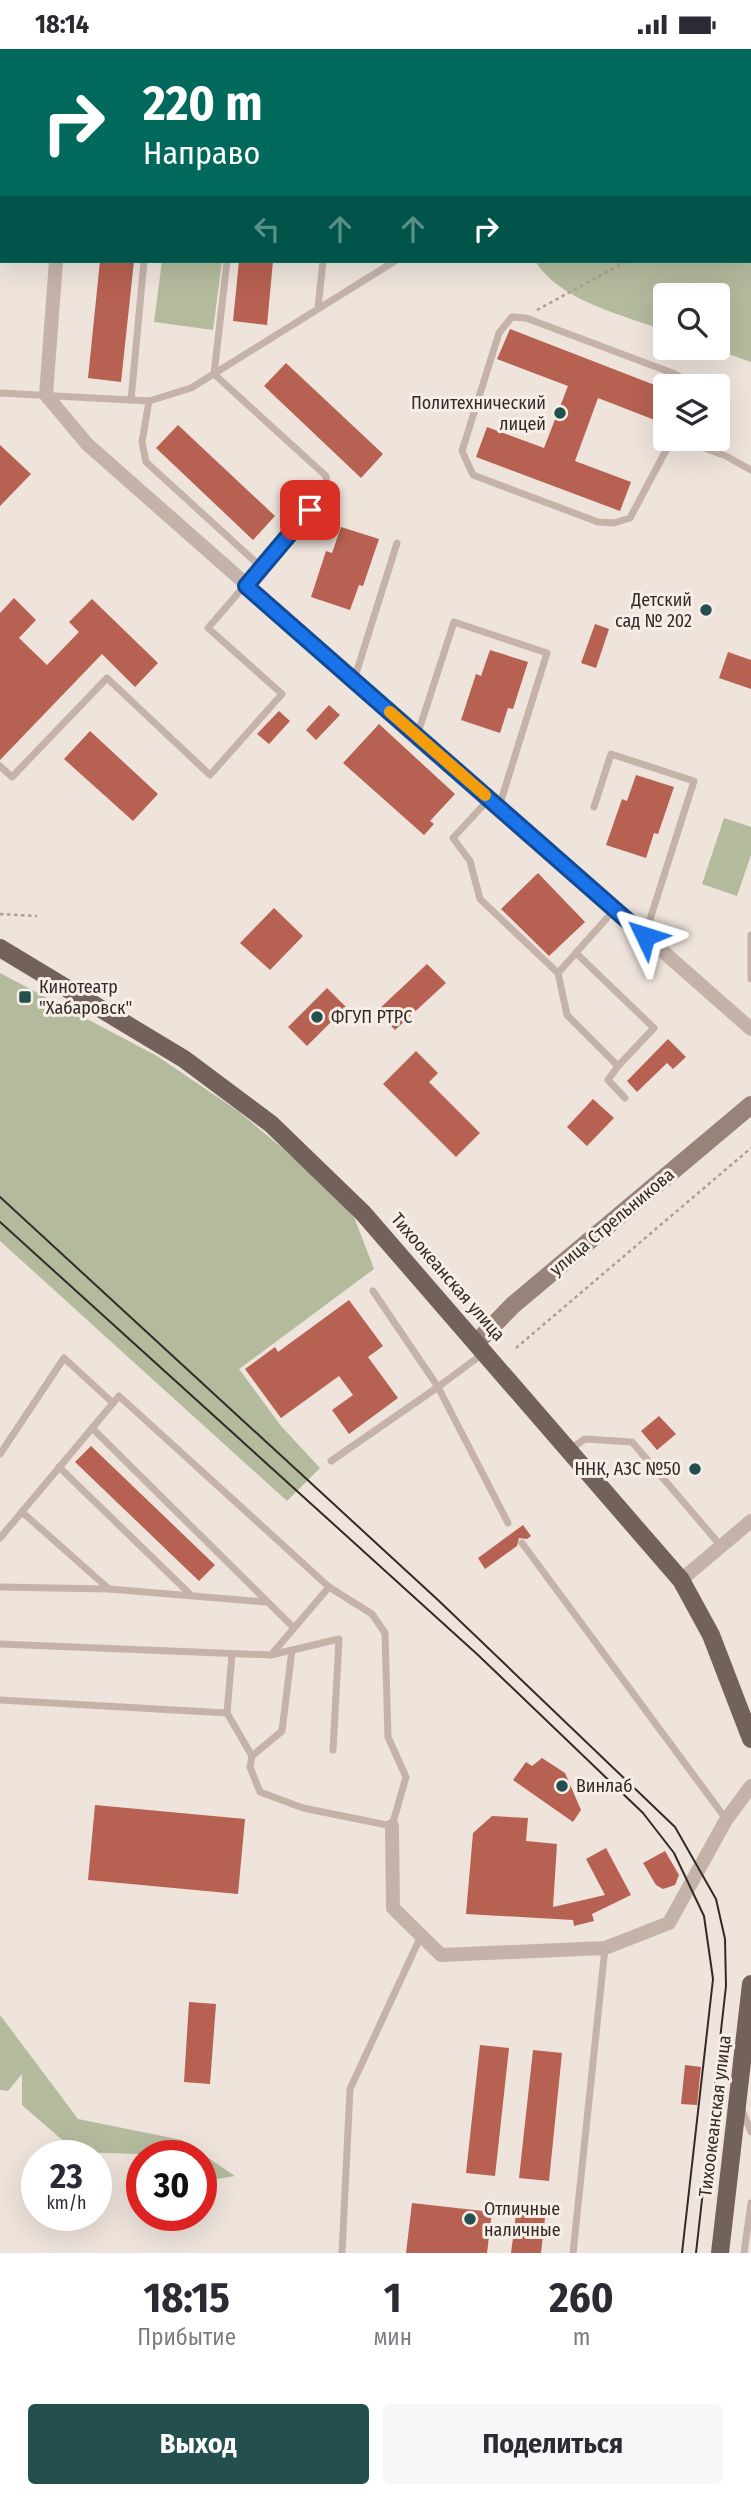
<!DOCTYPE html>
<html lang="ru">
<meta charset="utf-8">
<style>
body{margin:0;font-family:"Fira Sans Condensed",sans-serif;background:#f7f7f7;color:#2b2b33;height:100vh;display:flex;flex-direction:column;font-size:26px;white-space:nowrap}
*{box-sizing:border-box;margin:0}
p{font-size:23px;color:#7c7c81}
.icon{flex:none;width:38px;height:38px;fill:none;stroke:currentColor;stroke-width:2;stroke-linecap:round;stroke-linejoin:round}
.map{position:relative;height:2204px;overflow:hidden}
.panel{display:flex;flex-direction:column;background:#fff;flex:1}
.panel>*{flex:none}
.guide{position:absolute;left:0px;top:0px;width:752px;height:214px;box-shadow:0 7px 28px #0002;background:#00695c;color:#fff;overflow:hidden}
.buttons{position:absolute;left:653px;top:234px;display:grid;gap:14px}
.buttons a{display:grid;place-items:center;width:77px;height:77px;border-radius:7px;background:#fff;box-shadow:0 7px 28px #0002;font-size:35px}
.speed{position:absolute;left:21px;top:2091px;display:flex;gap:14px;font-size:35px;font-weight:700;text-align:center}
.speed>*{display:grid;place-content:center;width:91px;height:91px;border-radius:50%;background:#fff;box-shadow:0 7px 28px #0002;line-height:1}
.speed small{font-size:18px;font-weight:400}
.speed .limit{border:10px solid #d22;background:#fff;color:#111}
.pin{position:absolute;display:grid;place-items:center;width:60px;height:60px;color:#fff;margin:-30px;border-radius:14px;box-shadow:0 4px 10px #0006}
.me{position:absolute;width:77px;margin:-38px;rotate:311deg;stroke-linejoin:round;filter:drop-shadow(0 0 5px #0008)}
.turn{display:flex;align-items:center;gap:24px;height:147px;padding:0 28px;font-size:32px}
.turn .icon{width:91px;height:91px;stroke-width:2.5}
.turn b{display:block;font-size:49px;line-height:60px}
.lanes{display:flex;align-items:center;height:66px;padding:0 28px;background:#0003;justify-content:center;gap:35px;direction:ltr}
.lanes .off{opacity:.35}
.eta{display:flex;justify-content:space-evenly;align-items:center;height:119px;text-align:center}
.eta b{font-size:42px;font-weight:700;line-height:49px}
.button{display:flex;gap:14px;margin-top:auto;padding:14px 28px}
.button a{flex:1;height:80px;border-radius:7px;background:#234f4e;color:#fff;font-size:28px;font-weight:700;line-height:80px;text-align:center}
.button a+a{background:#f7f7f7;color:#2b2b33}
.status{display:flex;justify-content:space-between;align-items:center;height:49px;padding:0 35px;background:#fff;direction:ltr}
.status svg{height:19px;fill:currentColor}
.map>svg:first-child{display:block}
.green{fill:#b4bb9d}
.building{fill:#b66151}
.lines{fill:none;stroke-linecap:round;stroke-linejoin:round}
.path{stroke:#b09d93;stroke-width:2.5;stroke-dasharray:3.5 3.5;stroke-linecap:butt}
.lane{stroke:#c5b3a9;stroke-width:7}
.street{stroke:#c5b3a9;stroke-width:14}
.secondary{stroke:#98837b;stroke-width:18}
.primary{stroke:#73615b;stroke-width:18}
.tram{stroke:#332a28;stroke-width:2}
.route-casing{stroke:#114b97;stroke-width:18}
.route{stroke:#1a73e8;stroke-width:12}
.slow{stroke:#f59e0b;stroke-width:12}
.poi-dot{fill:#234f4e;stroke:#f7eee7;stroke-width:2.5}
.labels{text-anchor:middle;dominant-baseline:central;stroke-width:6;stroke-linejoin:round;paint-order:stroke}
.poi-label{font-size:18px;fill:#332a28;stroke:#f7eee7;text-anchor:start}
.street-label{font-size:18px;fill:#332a28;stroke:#f7eee7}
</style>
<div class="status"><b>18:14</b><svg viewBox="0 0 49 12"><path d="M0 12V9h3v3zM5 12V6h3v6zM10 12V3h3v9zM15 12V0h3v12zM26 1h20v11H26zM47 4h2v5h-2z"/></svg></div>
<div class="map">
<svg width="751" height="2204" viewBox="0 0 751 2204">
<rect width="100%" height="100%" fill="#eee4dc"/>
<g class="green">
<path d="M751 179V313L711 299H718V247H665V282C622 265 561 253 535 212H751Z"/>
<polygon points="162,212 222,212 213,281 154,273"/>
<polygon points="724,769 751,778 751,806 737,847 702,835"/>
<polygon points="0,924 157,1007 238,1062 306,1119 354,1168 374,1220 239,1320 281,1377 320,1419 287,1452 0,1192"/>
<polygon points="0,1966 78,2070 182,2091 235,2127 211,2131 201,2128 201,2107 76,2103 22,2056 22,2025 8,2042 0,2041"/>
</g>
<g class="building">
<polygon points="100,212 134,212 121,333 88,329"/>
<polygon points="239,212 273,212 267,276 233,272"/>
<polygon points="510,280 665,340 665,375 598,349 575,412 631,433 620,462 476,408 487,378 544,399 568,337 497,310"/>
<polygon points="286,314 383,405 361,429 264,337"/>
<polygon points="178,376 275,467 253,491 156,399"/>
<polygon points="0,396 31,425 0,457"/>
<polygon points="341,478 379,490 363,537 359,536 350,561 311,548 326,502 332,504"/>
<polygon points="14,549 36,571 19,589 47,616 79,583 69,573 92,550 158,614 135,638 102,605 0,711 0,564"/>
<polygon points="595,575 609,580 596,619 581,614"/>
<polygon points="490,601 528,613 513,660 508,659 500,684 461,671 476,625 481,627"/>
<polygon points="728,603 751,611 751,640 719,629"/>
<polygon points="329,656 340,666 316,691 306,681"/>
<polygon points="279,662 290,672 269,695 257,685"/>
<polygon points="379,675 455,745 430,772 434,775 424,786 343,714"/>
<polygon points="90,682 158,745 133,772 64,710"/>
<polygon points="636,726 674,738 658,785 654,784 646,809 606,796 622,750 627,752"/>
<polygon points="538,824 585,873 549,907 501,860"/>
<polygon points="274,859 303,887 270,921 240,894"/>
<polygon points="427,915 446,934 395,981 377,962"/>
<polygon points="327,939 346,958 307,997 288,978"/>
<polygon points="668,990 686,1008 673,1020 667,1014 637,1043 627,1032"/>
<polygon points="416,1002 438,1024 429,1033 480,1084 456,1108 383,1035"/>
<polygon points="593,1050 614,1069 587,1097 567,1078"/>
<polygon points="349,1251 383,1297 368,1308 398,1349 349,1385 332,1361 353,1346 339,1327 281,1369 245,1320 275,1298 278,1303"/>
<polygon points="659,1367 676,1385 657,1401 641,1382"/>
<polygon points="91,1397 215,1516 199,1532 75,1413"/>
<polygon points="523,1476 531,1487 527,1490 519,1489 517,1497 485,1520 478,1509"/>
<polygon points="542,1709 565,1724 581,1761 573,1773 513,1731 526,1713 532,1717"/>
<polygon points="95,1756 245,1770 238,1845 88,1831"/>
<polygon points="492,1767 528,1769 526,1792 557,1795 553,1858 605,1846 586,1810 606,1799 631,1846 592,1865 594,1872 574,1877 573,1871 466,1865 473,1784"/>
<polygon points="665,1802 679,1826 675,1836 663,1840 656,1836 643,1814"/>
<polygon points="189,1953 216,1955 210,2035 184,2033"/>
<polygon points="480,1996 509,1999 495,2127 466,2124"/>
<polygon points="533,2001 562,2004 549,2132 519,2129"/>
<polygon points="685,2016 701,2018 697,2056 681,2055"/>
<polygon points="412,2154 492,2163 487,2204 406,2204"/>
<polygon points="516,2165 545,2169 541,2204 511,2204"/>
</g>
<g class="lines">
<g class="path">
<polyline points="751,128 751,127"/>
<polyline points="537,261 627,212"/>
<polyline points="0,865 37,867"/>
<polyline points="516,1299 751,1099"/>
</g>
<g class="lane">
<polyline points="163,2 164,0"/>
<polyline points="346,2 346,0"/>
<polyline points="453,2 454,0"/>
<polyline points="318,259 323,212"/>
<polyline points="0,344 149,352 191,339 395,212"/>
<polyline points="131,351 144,212"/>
<polyline points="149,352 142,393 146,413 261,518"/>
<polyline points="672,390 630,469 614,474 598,473 473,426 462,402 499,284 512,268 526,269 675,325 686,331 688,338"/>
<polyline points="680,390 726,407 751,421"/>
<polyline points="354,631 397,494"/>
<polyline points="417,687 454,573 547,604 499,758"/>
<polyline points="0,717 12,728 107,629 210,726 282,645 208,579 327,441 326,427 214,325 227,212"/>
<polyline points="489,750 453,789 470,812 480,850 558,924"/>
<polyline points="594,758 611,705 694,732 645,886"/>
<polyline points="615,860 558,924 567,966 618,1017 608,1031 625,1049"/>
<polyline points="751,886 751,930"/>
<polyline points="576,904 654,979 618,1017"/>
<polyline points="485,1303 438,1338 508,1474"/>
<polyline points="92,1379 294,1579"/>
<polyline points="570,1400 585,1390 632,1393 721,1497"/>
<polyline points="0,1405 64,1309 113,1354"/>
<polyline points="331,1412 438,1338 373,1242"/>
<polyline points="59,1418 191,1546"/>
<polyline points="22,1463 109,1540"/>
<polyline points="0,1489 119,1347 329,1538 271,1606 0,1595"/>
<polyline points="522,1494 726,1770"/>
<polyline points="0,1538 109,1540 265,1553"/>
<polyline points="271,1606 339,1590 333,1701"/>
<polyline points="0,1651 227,1664 232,1605"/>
<polyline points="227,1664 252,1707 282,1682 292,1601"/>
<polyline points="252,1707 250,1718 260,1743 303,1759 392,1777 406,1728 388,1688 385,1584 372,1565 329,1538"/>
<polyline points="741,2058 751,2083"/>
<polyline points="342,2204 350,2040 421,1887"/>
<polyline points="573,2204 605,1899"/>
<polyline points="744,2204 751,2154"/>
</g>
<g class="street">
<polyline points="71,2 71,0"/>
<polyline points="56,212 46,346 87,395 751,980"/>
<polyline points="681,1531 751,1472"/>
<polyline points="392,1777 393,1859 441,1906 605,1899 669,1874 726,1771 751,1737"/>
</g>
<polyline class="secondary" points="477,1293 513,1256 751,1056"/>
<g class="primary">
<polyline points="0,899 184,1010 271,1075 363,1164 681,1531 711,1586 751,1690"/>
<polyline points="720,2204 751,1935"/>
</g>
<g class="tram">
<polyline points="0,1148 438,1551 675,1778 716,1850 725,1890 726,1937 696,2204"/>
<polyline points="0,1173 478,1606 643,1764 674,1804 704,1867 713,1930 682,2204"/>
</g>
</g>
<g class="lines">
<defs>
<polyline id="route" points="310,461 246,537 645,887"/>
</defs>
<use href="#route" class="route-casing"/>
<use href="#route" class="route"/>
<polyline class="slow" points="390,663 485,746"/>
</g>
<g class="poi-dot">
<circle cx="560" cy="364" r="7"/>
<circle cx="706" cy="561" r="7"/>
<rect x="18" y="941" width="14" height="14" rx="3.5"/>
<circle cx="317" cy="968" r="7"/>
<circle cx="695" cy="1420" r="7"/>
<circle cx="562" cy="1737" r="7"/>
<circle cx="470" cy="2170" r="7"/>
</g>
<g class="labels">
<g class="poi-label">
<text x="546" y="354" text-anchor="end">Политехнический<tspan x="546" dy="21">лицей</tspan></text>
<text x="692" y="551" text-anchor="end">Детский<tspan x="692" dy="21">сад № 202</tspan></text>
<text x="39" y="938">Кинотеатр<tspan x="39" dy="21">"Хабаровск"</tspan></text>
<text x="331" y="968">ФГУП РТРС</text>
<text x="681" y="1420" text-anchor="end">ННК, АЗС №50</text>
<text x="576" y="1737">Винлаб</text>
<text x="484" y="2160">Отличные<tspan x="484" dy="21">наличные</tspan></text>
</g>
<g class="street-label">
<text transform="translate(612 1173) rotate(-40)">улица Стрельникова</text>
<text transform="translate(448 1228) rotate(49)">Тихоокеанская улица</text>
<text transform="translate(715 2067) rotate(-83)">Тихоокеанская улица</text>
</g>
</g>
</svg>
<div class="buttons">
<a><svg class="icon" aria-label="search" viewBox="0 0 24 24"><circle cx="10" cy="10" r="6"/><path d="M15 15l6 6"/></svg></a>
<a><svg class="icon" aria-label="layers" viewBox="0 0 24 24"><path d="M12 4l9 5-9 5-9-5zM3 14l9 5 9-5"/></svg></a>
</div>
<div class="speed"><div>23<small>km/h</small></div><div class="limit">30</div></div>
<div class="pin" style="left:310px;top:461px;background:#d93025"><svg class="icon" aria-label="arrive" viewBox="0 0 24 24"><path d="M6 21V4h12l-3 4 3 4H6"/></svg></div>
<svg class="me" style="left:645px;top:887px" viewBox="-20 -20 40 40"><path d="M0-17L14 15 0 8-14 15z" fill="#1a73e8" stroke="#fff" stroke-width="4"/></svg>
<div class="guide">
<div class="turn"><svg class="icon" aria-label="right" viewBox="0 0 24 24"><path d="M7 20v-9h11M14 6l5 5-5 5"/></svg><div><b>220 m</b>Направо</div></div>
<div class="lanes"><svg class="icon off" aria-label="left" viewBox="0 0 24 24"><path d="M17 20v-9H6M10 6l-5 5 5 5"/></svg><svg class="icon off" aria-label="ahead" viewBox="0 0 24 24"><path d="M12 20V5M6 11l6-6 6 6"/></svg><svg class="icon off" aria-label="ahead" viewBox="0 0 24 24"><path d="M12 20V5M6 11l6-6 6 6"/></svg><svg class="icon" aria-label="right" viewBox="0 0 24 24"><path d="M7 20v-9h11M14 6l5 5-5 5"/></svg></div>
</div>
</div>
<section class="panel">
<div class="eta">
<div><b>18:15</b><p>Прибытие</p></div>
<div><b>1</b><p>мин</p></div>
<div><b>260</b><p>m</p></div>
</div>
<div class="button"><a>Выход</a><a>Поделиться</a></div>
</section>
